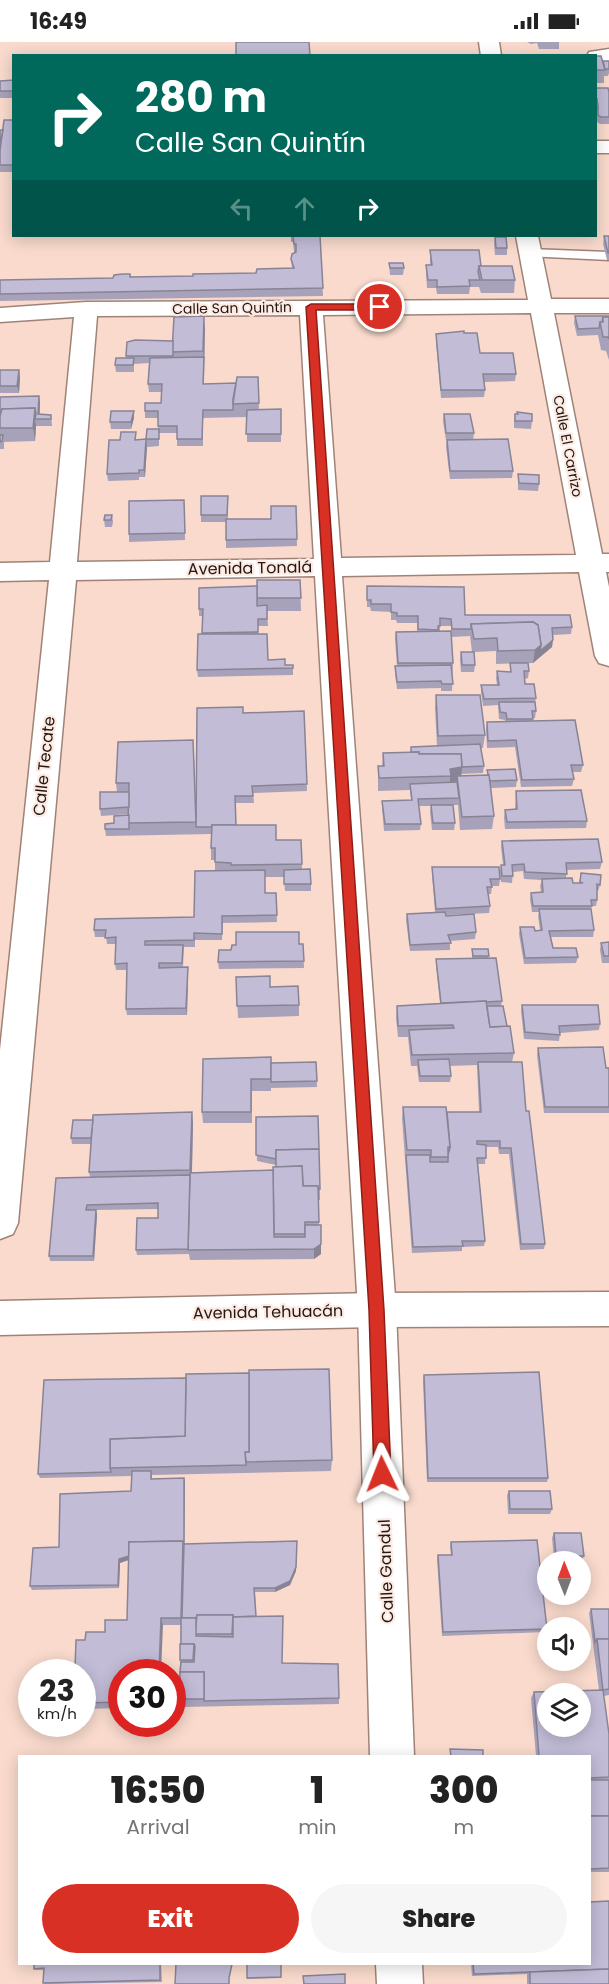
<!DOCTYPE html>
<meta charset="utf-8">
<style>
body{margin:0;font-family:Poppins,sans-serif;background:#f6f6f6;color:#222;height:100vh;display:flex;flex-direction:column;font-size:22px;white-space:nowrap}
*{box-sizing:border-box;margin:0}
p{font-size:20px;color:#767676}
.icon{flex:none;width:33px;height:33px;fill:none;stroke:currentColor;stroke-width:2;stroke-linecap:round;stroke-linejoin:round}
.map{position:relative;flex:1;overflow:hidden}
.details{position:absolute;left:18px;top:1713px;width:573px;height:210px;display:flex;flex-direction:column;background:#fff;border-radius:0px;box-shadow:0 3px 15px #0003}
.details>*{flex:none}
.hud{position:absolute;left:12px;top:12px;width:585px;height:183px;border-radius:0px;box-shadow:0 3px 15px #0003;background:#00695c;color:#fff;overflow:hidden}
.needle{width:39px;rotate:359deg}
.controls{position:absolute;left:537px;top:1509px;display:grid;gap:12px}
.controls a{display:grid;place-items:center;width:54px;height:54px;border-radius:50%;background:#fff;box-shadow:0 3px 15px #0003;font-size:30px}
.speed{position:absolute;left:18px;top:1617px;display:flex;gap:12px;font-size:30px;font-weight:700;text-align:center}
.speed>*{display:grid;place-content:center;width:78px;height:78px;border-radius:50%;background:#fff;box-shadow:0 3px 15px #0003;line-height:1}
.speed small{font-size:15px;font-weight:400}
.speed .limit{border:9px solid #d22;background:#fff;color:#111}
.pin{position:absolute;display:grid;place-items:center;width:51px;height:51px;color:#fff;margin:-26px;border:3px solid #fff;border-radius:50%;box-shadow:0 2px 6px #0007}
.me{position:absolute;width:66px;margin:-33px;rotate:358deg;stroke-linejoin:round;filter:drop-shadow(0 0 4px #0008)}
.turn{display:flex;align-items:center;gap:21px;height:126px;padding:0 24px;font-size:27px}
.turn .icon{width:78px;height:78px;stroke-width:2.5}
.turn b{display:block;font-size:42px;line-height:51px}
.lanes{display:flex;align-items:center;height:57px;padding:0 24px;background:#0003;justify-content:center;gap:30px;direction:ltr}
.lanes .off{opacity:.35}
.eta{display:flex;justify-content:space-evenly;align-items:center;height:102px;text-align:center}
.eta b{font-size:36px;font-weight:800;line-height:42px}
.action{display:flex;gap:12px;margin-top:auto;padding:12px 24px}
.action a{flex:1;height:69px;border-radius:36px;background:#d93025;color:#fff;font-size:24px;font-weight:800;line-height:69px;text-align:center}
.action a+a{background:#f6f6f6;color:#222}
.status{display:flex;justify-content:space-between;align-items:center;height:42px;padding:0 30px;background:#fff;direction:ltr}
.status svg{height:16px;fill:currentColor}
.map>svg:first-child{display:block}
.lines{fill:none;stroke-linecap:round;stroke-linejoin:round}
.lane-casing{stroke:#9f8378;stroke-width:3}
.street-casing{stroke:#9f8378;stroke-width:3}
.secondary-casing{stroke:#9f8378;stroke-width:3}
.lane{fill:#fff;fill-rule:evenodd}
.street{fill:#fff;fill-rule:evenodd}
.secondary{fill:#fff;fill-rule:evenodd}
.wall{fill:#a7a2b9}
.shaded-wall{fill:#888496}
.building{fill:#c2bcd7;stroke:#888496;stroke-width:1.5;fill-rule:evenodd}
.route{fill:#d93025;stroke:#8d1f18;stroke-width:1.5}
.labels{text-anchor:middle;dominant-baseline:central;stroke-width:4.5;stroke-linejoin:round;paint-order:stroke}
.far-street-label{font-size:14px;fill:#221713;stroke:#fdeae2}
.street-label{font-size:16px;fill:#221713;stroke:#fdeae2}
</style>
<div class="status"><b>16:49</b><svg viewBox="0 0 49 12"><path d="M0 12V9h3v3zM5 12V6h3v6zM10 12V3h3v9zM15 12V0h3v12zM26 1h20v11H26zM47 4h2v5h-2z"/></svg></div>
<div class="map">
<svg width="609" height="1942" viewBox="0 0 609 1942">
<rect width="100%" height="100%" fill="#f9dacd"/>
<g class="lines">
<defs>
<polygon id="lane" points="530,207 609,210 609,218 526,214 524,211"/>
<g id="street">
<polygon points="479,0 499,0 501,14 481,14"/>
<polygon points="609,7 609,19 596,20 596,14 587,14 589,10"/>
<rect x="596" y="99" width="13" height="12"/>
<path d="M516 194H538L551 257H609V271H554L602 512H609V530H606L609 545V624L599 621 595 614 579 530 342 534 396 1268 414 1714H370L358 1268 315 534 76 538 18 1181 13 1192 0 1197V1008L49 538 0 539V521L50 520 74 275 0 280V266L86 260 528 258ZM531 271 576 513 341 516 323 273ZM300 273 314 517 77 520 97 274Z"/>
<polygon points="376,1922 422,1922 423,1942 377,1942"/>
</g>
<polygon id="secondary" points="609,1250 609,1284 377,1285 0,1293 0,1259 377,1251"/>
</defs>
<use href="#lane" class="lane-casing"/>
<use href="#street" class="street-casing"/>
<use href="#secondary" class="secondary-casing"/>
<use href="#lane" class="lane"/>
<use href="#street" class="street"/>
<use href="#secondary" class="secondary"/>
</g>
<g class="wall">
<polygon points="527,0 559,0 559,7 539,7 537,1 531,2"/>
<polygon points="596,14 603,19 609,19 609,31 608,34 604,34 604,41 596,41"/>
<polygon points="14,38 14,56 0,56 0,60 0,39"/>
<polygon points="596,46 609,50 609,82 600,82 597,80 596,78 596,79"/>
<polygon points="14,78 14,130 0,130 0,88 3,88"/>
<polygon points="291,194 320,194 323,254 0,259 0,238 113,236 130,232 131,235 193,234 256,231 292,226 291,217 296,210 294,210 293,200 291,200"/>
<polygon points="604,194 609,194 609,218 607,218 603,202"/>
<polygon points="495,195 507,206 507,213 495,213 494,202"/>
<polygon points="430,208 481,224 515,238 514,251 481,251 479,245 470,245 469,252 437,252 436,246 427,246 426,231 426,223 430,223"/>
<polygon points="389,221 404,226 403,233 390,233"/>
<polygon points="575,274 609,274 609,318 606,309 601,308 598,293 577,294 574,281"/>
<polygon points="205,287 204,342 236,341 258,335 259,367 281,367 281,400 247,400 247,375 203,376 203,404 177,404 177,391 159,391 159,404 147,405 146,397 158,387 158,376 145,376 145,369 161,361 162,350 149,350 148,342 149,321 134,322 134,330 116,330 115,323 126,316 126,314"/>
<polygon points="464,291 480,311 516,332 515,339 484,340 485,348 484,355 441,356 436,299 436,292"/>
<polygon points="0,328 19,328 20,335 19,351 0,351"/>
<polygon points="39,354 40,361 40,372 51,373 52,384 36,384 35,399 4,400 4,407 0,407 0,355"/>
<polygon points="517,370 532,379 531,387 514,386 514,379 515,372 517,372"/>
<polygon points="444,372 474,391 473,398 513,429 512,436 450,437 446,405 447,398 446,398 443,379"/>
<polygon points="134,376 131,387 111,387 110,380"/>
<polygon points="146,397 147,405 145,435 139,435 139,438 108,439 107,432 136,398"/>
<polygon points="518,432 539,442 538,449 518,448"/>
<polygon points="228,454 228,477 271,477 296,464 297,504 226,506 226,480 201,480 201,473"/>
<polygon points="184,458 185,498 129,500 129,492"/>
<polygon points="112,473 113,480 112,485 105,485 104,478"/>
<polygon points="300,538 301,569 267,569 268,584 258,584 258,592 268,618 285,623 293,623 293,633 198,635 197,628 202,592 203,574 199,574 199,567 257,544"/>
<polygon points="367,544 465,573 572,585 571,592 553,593 552,605 533,621 496,622 496,609 474,610 475,623 474,630 461,630 460,617 461,610 472,610 470,594 451,595 451,584 440,584 440,589 453,621 452,649 441,649 441,646 397,647 395,631 395,624 397,624 395,597 396,590 417,589 417,581 397,581 396,578 391,578 391,570 371,569 370,565 367,565"/>
<polygon points="510,621 529,629 528,636 524,637 525,642 536,656 535,661 536,669 535,676 533,676 532,679 583,723 581,730 573,730 574,737 572,744 521,745 515,705 487,706 486,687 487,680 505,680 505,678 499,677 498,663 483,664 481,650 481,643 497,643 496,636 497,629 510,630"/>
<polygon points="436,653 485,693 483,706 481,706 484,724 483,731 461,732 461,734 487,733 487,728 517,738 516,745 491,746 494,774 492,787 460,788 458,763 453,763 455,781 454,788 432,788 430,770 431,764 419,764 421,782 420,788 384,789 382,766 382,759 411,758 410,748 378,749 378,724 382,724 383,711 411,710 411,705 437,704 435,666"/>
<polygon points="304,669 307,749 253,751 254,761 236,761 236,783 276,798 301,798 302,827 311,842 311,849 285,849 284,835 265,835 265,851 276,851 277,880 223,881 222,898 195,898 195,905 184,905 183,925 188,925 188,932 187,973 127,973 126,967 127,928 116,928 115,922 116,902 107,902 106,895 95,895 94,888 194,875 215,829 215,818 211,818 211,792 106,794 105,787 129,773 129,772 101,774 100,767 117,750 116,741 194,711 196,775 243,671"/>
<polygon points="516,749 587,779 586,786 505,787 504,775 505,768 515,767"/>
<polygon points="502,799 602,820 600,827 567,828 566,836 573,841 579,841 581,831 600,843 598,849 597,849 597,858 596,864 592,864 591,867 594,888 593,895 551,895 553,906 578,915 576,921 524,922 519,892 520,885 535,889 540,888 538,874 539,870 532,870 530,857 531,851 541,850 540,844 542,838 524,837 523,829 513,830 512,841 501,840 500,830 501,823 503,823 501,805"/>
<polygon points="432,825 500,837 499,844 492,844 491,852 488,852 490,864 489,871 446,873 446,874 476,890 475,897 450,899 450,908 410,909 406,878 407,872 435,870 432,832"/>
<polygon points="609,900 609,921 602,921 600,908 601,901"/>
<polygon points="303,902 304,926 219,927 218,920 231,908"/>
<polygon points="472,907 489,914 488,916 502,959 501,964 514,1011 512,1020 526,1069 545,1202 544,1207 520,1208 509,1112 499,1112 498,1105 486,1105 485,1122 478,1122 485,1199 484,1204 462,1205 462,1209 412,1211 402,1076 403,1065 447,1070 479,1070 477,1023 450,1024 451,1034 450,1040 419,1040 417,1024 411,1024 408,995 398,995 396,976 397,964 440,961 436,924 436,917 472,917"/>
<polygon points="236,935 271,945 299,963 299,974 238,976"/>
<polygon points="522,963 600,982 599,988 560,991 559,999 524,997 521,969"/>
<polygon points="538,1006 609,1026 609,1071 544,1071 537,1013"/>
<polygon points="316,1020 317,1045 271,1046 271,1049 252,1049 252,1081 203,1081 202,1070 271,1021"/>
<polygon points="256,1075 320,1147 320,1158 318,1158 319,1183 321,1212 314,1217 190,1218 189,1212 137,1213 136,1208 158,1176 158,1167 96,1168 97,1173 94,1219 50,1219 49,1214 90,1135 89,1130 91,1102 72,1102 71,1096 193,1081 192,1131 273,1128 276,1125 276,1123 257,1119"/>
<polygon points="424,1333 548,1436 547,1440 427,1440 423,1339"/>
<polygon points="44,1338 332,1418 331,1429 152,1433 152,1437 184,1436 185,1440 184,1502 296,1529 290,1543 275,1550 255,1550 256,1574 283,1621 339,1656 339,1662 181,1665 179,1657 181,1583 163,1583 122,1630 122,1666 82,1667 82,1630 75,1626 85,1598 105,1590 127,1578 129,1518 120,1521 119,1546 32,1548 30,1544 59,1505 131,1449 132,1434 40,1436 38,1432"/>
<polygon points="509,1449 552,1467 550,1472 508,1472 507,1453"/>
<polygon points="554,1491 584,1514 582,1518 554,1518 552,1496"/>
<polygon points="451,1500 547,1587 545,1590 442,1594 437,1517 438,1513 451,1513 450,1504"/>
<polygon points="591,1567 609,1567 609,1653 604,1654 609,1692 609,1830 590,1830 590,1714 536,1714 531,1656 534,1650 599,1648 589,1571"/>
<polygon points="161,1922 162,1940 45,1942 43,1941 44,1928 36,1928 34,1927"/>
<polygon points="281,1922 281,1936 247,1937 247,1936"/>
<polygon points="471,1922 590,1922 609,1942 527,1942 527,1932 472,1934"/>
</g>
<g class="shaded-wall">
<polygon points="204,274 205,287 204,322 203,309"/>
<polygon points="19,328 20,335 19,351 17,344"/>
<polygon points="39,354 40,361 39,379 38,372"/>
<polygon points="35,366 37,377 35,377 36,384 35,399 33,386"/>
<polygon points="134,369 134,376 131,387 131,380"/>
<polygon points="146,397 147,405 145,435 144,428"/>
<polygon points="553,598 552,605 533,621 535,608 541,603"/>
<polygon points="462,725 461,738 457,734 457,739 450,740 450,727"/>
<polygon points="188,925 188,932 187,973 186,966"/>
<polygon points="192,1070 193,1081 190,1208 190,1128"/>
<polygon points="96,1168 97,1173 94,1219 93,1214"/>
<polygon points="321,1202 321,1212 314,1217 314,1207"/>
<polygon points="184,1436 185,1440 183,1579"/>
<polygon points="297,1499 296,1529 290,1543 275,1550 275,1546"/>
<polygon points="132,1508 131,1517 120,1521 119,1546 118,1543 119,1517"/>
<polygon points="161,1576 163,1583 161,1630 159,1630"/>
</g>
<g class="building">
<polygon points="236,0 309,0 310,14 236,14"/>
<polygon points="596,14 601,14 605,28 596,28"/>
<polygon points="603,19 609,19 609,27 605,27"/>
<polygon points="14,38 14,49 0,49 0,39"/>
<polygon points="596,46 608,46 609,50 609,75 601,75 598,73 598,66 597,57 596,57"/>
<polygon points="596,57 597,57 598,66 596,66"/>
<polygon points="4,78 14,78 14,123 0,123 0,109"/>
<polygon points="0,88 3,88 0,101"/>
<polygon points="293,194 320,194 323,246 0,252 0,238 113,236 114,233 123,232 130,232 130,235 193,234 193,232 256,231 257,227 294,226 291,217 292,212 296,210 296,202 294,202"/>
<polygon points="604,194 609,194 609,211 608,211"/>
<polygon points="495,195 506,195 507,206 496,206"/>
<polygon points="430,208 479,208 481,224 479,224 478,230 480,238 469,238 470,244 437,245 437,238 428,238 426,223 432,223"/>
<polygon points="389,221 403,221 404,226 390,226"/>
<polygon points="479,224 512,224 515,238 482,238"/>
<polygon points="204,274 203,309 172,310 174,275"/>
<polygon points="575,274 609,274 609,275 603,275 602,280 600,280 599,286 578,287"/>
<polygon points="603,275 609,275 609,297 608,295 603,295 600,280 603,280"/>
<polygon points="464,289 464,291 477,291 480,311 513,311 516,332 483,332 485,348 441,348 436,292"/>
<polygon points="135,298 173,299 173,314 126,314 127,300"/>
<polygon points="204,315 203,342 236,341 233,357 233,368 203,368 202,397 177,397 177,384 158,384 158,369 145,369 145,361 161,361 162,342 148,342 150,316"/>
<polygon points="116,316 134,316 133,323 115,323"/>
<polygon points="0,328 19,328 17,344 0,344"/>
<polygon points="237,335 258,335 259,361 233,362"/>
<polygon points="39,354 38,372 51,373 51,377 35,377 36,372 35,366 2,367 0,374 0,355"/>
<polygon points="35,366 33,386 0,386 0,374 2,367"/>
<polygon points="281,367 281,392 246,392 247,368"/>
<polygon points="111,369 134,369 131,380 110,380"/>
<polygon points="517,370 532,372 532,379 515,379 515,372 518,372"/>
<polygon points="444,372 470,372 474,391 446,391"/>
<polygon points="147,387 159,387 159,397 146,397"/>
<polygon points="121,390 136,390 135,398 146,397 144,428 139,428 139,431 107,432 109,398 120,398"/>
<polygon points="0,393 3,393 2,399 0,400"/>
<polygon points="508,397 513,429 450,429 447,398"/>
<polygon points="518,432 539,433 539,442 519,441"/>
<polygon points="201,454 228,454 227,473 201,473"/>
<polygon points="184,458 185,491 129,492 129,459"/>
<polygon points="271,464 296,464 297,497 226,498 226,477 271,477"/>
<polygon points="105,473 112,473 111,478 104,478"/>
<polygon points="257,538 300,538 301,556 257,556"/>
<polygon points="257,544 257,564 267,563 267,577 258,577 258,590 202,591 203,567 199,567 199,546"/>
<polygon points="367,544 464,545 465,573 570,573 572,585 552,586 553,598 540,609 541,603 538,583 533,580 471,582 471,587 452,587 451,577 440,576 440,584 438,584 438,588 418,587 418,574 397,574 397,571 391,570 391,562 371,562 371,558 367,558"/>
<polygon points="533,580 538,583 541,603 535,608 498,609 497,596 474,597 471,582"/>
<polygon points="451,589 453,621 398,621 396,590"/>
<polygon points="198,592 267,592 268,618 285,617 285,623 293,623 293,626 197,628"/>
<polygon points="461,610 474,610 475,623 462,623"/>
<polygon points="510,621 528,621 529,629 524,629 525,642 534,642 536,656 484,657 481,643 499,643 497,629 511,630"/>
<polygon points="451,623 453,642 442,642 441,639 397,640 395,624"/>
<polygon points="436,653 480,653 485,693 438,694"/>
<polygon points="499,660 535,660 536,669 532,669 533,677 507,677 506,671 500,670"/>
<polygon points="243,665 243,671 304,669 307,742 252,744 253,754 235,754 236,783 212,783 211,785 196,785 197,666"/>
<polygon points="575,678 583,723 571,723 574,737 522,738 516,698 488,699 487,680"/>
<polygon points="193,698 196,780 128,781 129,741 116,741 118,700"/>
<polygon points="480,702 484,724 462,725 461,712 419,712 419,710 411,710 411,705"/>
<polygon points="419,710 419,712 461,712 462,725 450,727 451,734 379,736 378,724 384,724 383,711"/>
<polygon points="515,727 517,738 490,739 487,728"/>
<polygon points="489,733 494,774 462,775 457,734"/>
<polygon points="457,740 459,756 418,757 421,782 385,782 382,759 412,758 410,742"/>
<polygon points="581,748 587,779 507,780 505,768 517,767 516,749"/>
<polygon points="100,750 129,750 129,765 100,767"/>
<polygon points="431,763 453,763 455,781 433,781"/>
<polygon points="129,773 129,787 105,787 105,782 114,781 114,774"/>
<polygon points="212,783 276,783 276,798 301,798 302,822 231,823 231,821 215,820 215,806 211,806"/>
<polygon points="598,797 602,820 566,821 567,832 525,830 524,822 512,823 513,834 502,834 501,823 505,823 502,799"/>
<polygon points="432,825 499,825 500,837 490,837 492,845 487,845 490,864 436,867"/>
<polygon points="310,827 311,842 284,842 284,828"/>
<polygon points="265,828 265,851 276,851 277,873 222,874 222,892 194,891 194,898 145,899 145,903 183,903 182,921 159,921 159,926 188,925 186,966 126,967 127,921 115,922 116,895 105,896 106,888 94,888 95,877 194,875 195,829"/>
<polygon points="581,831 601,833 600,843 597,842 597,858 591,858 592,864 533,864 531,851 543,850 542,837 572,836 573,841 583,841 580,840"/>
<polygon points="539,867 591,867 594,888 549,889 553,906 576,906 578,915 525,916 520,885 534,885 535,889 542,888"/>
<polygon points="445,870 446,874 474,872 476,890 448,893 451,901 410,903 407,872"/>
<polygon points="236,890 299,890 299,902 303,902 304,919 218,920 219,908 231,908 232,903 236,903"/>
<polygon points="609,900 609,914 604,914 601,901"/>
<polygon points="472,907 488,907 489,914 473,914"/>
<polygon points="496,916 502,959 486,960 486,959 441,961 436,917"/>
<polygon points="270,934 270,945 298,944 299,963 237,964 236,935"/>
<polygon points="486,959 490,985 510,984 514,1011 412,1013 409,988 454,986 453,983 398,984 397,964"/>
<polygon points="522,963 598,963 600,982 559,984 560,993 525,990"/>
<polygon points="487,964 503,964 507,984 490,985"/>
<polygon points="603,1005 606,1026 609,1026 609,1065 545,1065 538,1006"/>
<polygon points="271,1015 271,1037 251,1037 251,1070 202,1070 203,1017"/>
<polygon points="449,1017 451,1034 420,1034 418,1018"/>
<polygon points="316,1020 317,1039 271,1040 271,1021"/>
<polygon points="478,1020 522,1020 526,1069 529,1069 545,1202 521,1202 511,1106 500,1106 500,1099 477,1099 477,1102 486,1103 486,1116 477,1116 485,1199 462,1199 463,1204 413,1205 406,1113 430,1113 430,1120 448,1120 448,1110 449,1110 450,1105 447,1070 481,1070"/>
<polygon points="403,1065 446,1065 450,1105 448,1105 448,1115 431,1115 431,1108 407,1108"/>
<polygon points="192,1070 190,1128 89,1130 93,1073"/>
<polygon points="318,1074 319,1107 276,1108 276,1117 256,1113 256,1075"/>
<polygon points="73,1078 93,1078 91,1096 71,1096"/>
<polygon points="319,1107 320,1147 318,1147 318,1144 303,1144 302,1124 276,1125 276,1108"/>
<polygon points="302,1124 303,1144 318,1144 319,1180 305,1180 305,1192 274,1192 273,1125"/>
<polygon points="273,1128 274,1195 305,1195 305,1183 321,1183 321,1202 314,1207 188,1208 190,1131"/>
<polygon points="190,1133 188,1207 136,1208 137,1176 158,1176 158,1161 87,1163 86,1168 96,1168 93,1214 49,1214 56,1136"/>
<polygon points="329,1327 332,1418 246,1420 245,1410 249,1410 249,1328"/>
<polygon points="539,1330 548,1436 428,1436 424,1333"/>
<polygon points="249,1331 249,1410 245,1410 246,1423 110,1426 110,1397 185,1394 186,1332"/>
<polygon points="186,1336 185,1394 110,1397 110,1426 111,1430 38,1432 44,1338"/>
<polygon points="132,1429 151,1429 151,1437 184,1436 184,1502 183,1499 129,1500 129,1514 119,1517 118,1543 30,1544 33,1506 59,1505 60,1452 131,1449"/>
<polygon points="509,1449 550,1449 552,1467 510,1467"/>
<polygon points="554,1491 581,1491 584,1514 556,1514"/>
<polygon points="537,1498 547,1587 443,1590 438,1513 452,1513 451,1500"/>
<polygon points="183,1499 181,1576 161,1576 159,1630 122,1630 122,1660 82,1661 82,1630 68,1630 69,1626 75,1626 76,1598 85,1598 86,1590 105,1590 105,1578 127,1578 129,1500"/>
<polygon points="297,1499 296,1525 290,1539 275,1546 254,1546 256,1574 233,1575 233,1573 197,1573 196,1576 182,1576 184,1502"/>
<polygon points="591,1567 609,1567 609,1597 597,1597 595,1600"/>
<polygon points="197,1573 233,1573 232,1592 195,1592"/>
<polygon points="283,1574 282,1621 338,1622 339,1656 204,1659 204,1630 180,1630 181,1620 194,1620 195,1604 194,1602 181,1602 181,1576 196,1576 196,1594 233,1595 233,1575"/>
<polygon points="597,1597 609,1597 609,1647 603,1648"/>
<polygon points="180,1602 194,1602 193,1618 180,1618"/>
<polygon points="180,1630 204,1630 204,1657 179,1657"/>
<rect x="172" y="1646" width="2" height="13"/>
<path d="M603 1648 609 1692V1735L590 1736V1714H539L534 1650ZM548 1652H580V1684H548Z"/>
<polygon points="450,1707 483,1708 483,1714 509,1714 451,1714"/>
<rect x="590" y="1738" width="19" height="36"/>
<polygon points="590,1774 609,1774 609,1826 590,1827"/>
<polygon points="609,1859 609,1927 474,1932 473,1922 590,1922 590,1860"/>
<polygon points="34,1922 160,1922 160,1938 43,1941 44,1926 34,1927"/>
<polygon points="176,1922 232,1922 229,1936 229,1942 175,1942"/>
<polygon points="247,1922 281,1922 281,1935 247,1936"/>
<polygon points="609,1927 609,1942 530,1942 530,1930"/>
<polygon points="345,1932 345,1942 304,1942 303,1934"/>
</g>
<polygon class="route" points="311,262 380,262 385,265 380,268 316,268 384,1268 391,1432 388,1438 382,1440 377,1438 374,1432 369,1268 306,265"/>
<g class="labels">
<g class="far-street-label">
<text transform="translate(232 266) rotate(-1)">Calle San Quintín</text>
<text transform="translate(568 404) rotate(79)">Calle El Carrizo</text>
</g>
<g class="street-label">
<text transform="translate(250 526) rotate(-1)">Avenida Tonalá</text>
<text transform="translate(44 724) rotate(-84)">Calle Tecate</text>
<text transform="translate(268 1270) rotate(-1)">Avenida Tehuacán</text>
<text transform="translate(386 1529) rotate(-92)">Calle Gandul</text>
</g>
</g>
</svg>
<div class="controls">
<a><svg class="needle" viewBox="-14 -14 28 28"><path d="M0-13l5 13h-10z" fill="#e53935"/><path d="M0 13l5-13h-10z" fill="#767676"/></svg></a>
<a><svg class="icon" aria-label="sound" viewBox="0 0 24 24"><path d="M4 9h4l5-4v14l-5-4H4zM17 9q2 3 0 6"/></svg></a>
<a><svg class="icon" aria-label="layers" viewBox="0 0 24 24"><path d="M12 4l9 5-9 5-9-5zM3 14l9 5 9-5"/></svg></a>
</div>
<div class="speed"><div>23<small>km/h</small></div><div class="limit">30</div></div>
<div class="pin" style="left:380px;top:265px;background:#d93025"><svg class="icon" aria-label="arrive" viewBox="0 0 24 24"><path d="M6 21V4h12l-3 4 3 4H6"/></svg></div>
<svg class="me" style="left:382px;top:1432px" viewBox="-20 -20 40 40"><path d="M0-17L14 15 0 8-14 15z" fill="#d93025" stroke="#fff" stroke-width="4"/></svg>
<div class="hud">
<div class="turn"><svg class="icon" aria-label="right" viewBox="0 0 24 24"><path d="M7 20v-9h11M14 6l5 5-5 5"/></svg><div><b>280 m</b>Calle San Quintín</div></div>
<div class="lanes"><svg class="icon off" aria-label="left" viewBox="0 0 24 24"><path d="M17 20v-9H6M10 6l-5 5 5 5"/></svg><svg class="icon off" aria-label="ahead" viewBox="0 0 24 24"><path d="M12 20V5M6 11l6-6 6 6"/></svg><svg class="icon" aria-label="right" viewBox="0 0 24 24"><path d="M7 20v-9h11M14 6l5 5-5 5"/></svg></div>
</div>
<section class="details">
<div class="eta">
<div><b>16:50</b><p>Arrival</p></div>
<div><b>1</b><p>min</p></div>
<div><b>300</b><p>m</p></div>
</div>
<div class="action"><a>Exit</a><a>Share</a></div>
</section>
</div>
